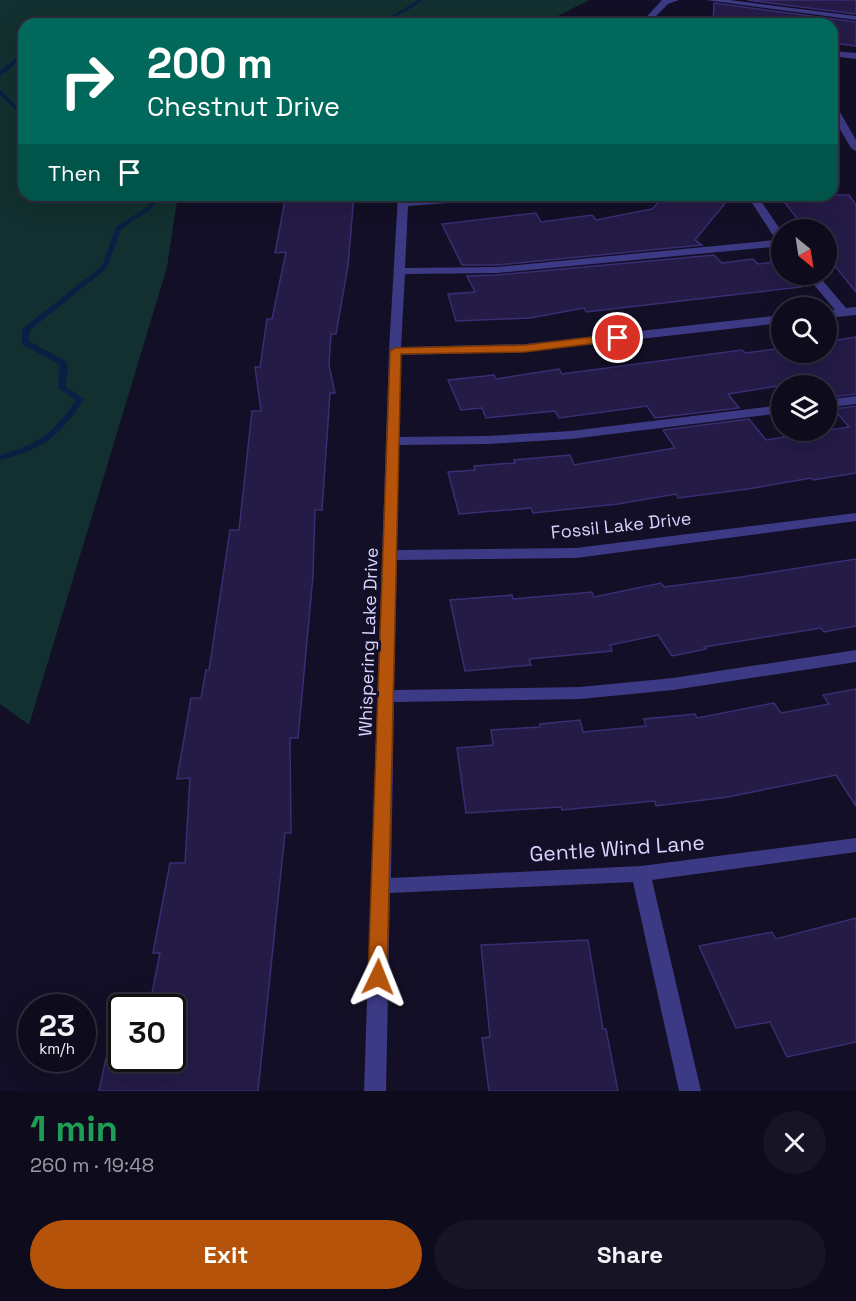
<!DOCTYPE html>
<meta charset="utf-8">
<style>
body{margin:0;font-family:"Space Grotesk",sans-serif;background:#171425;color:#f1f3f6;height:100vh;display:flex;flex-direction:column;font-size:22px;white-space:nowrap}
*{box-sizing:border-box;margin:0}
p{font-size:20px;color:#9b9ba3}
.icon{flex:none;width:33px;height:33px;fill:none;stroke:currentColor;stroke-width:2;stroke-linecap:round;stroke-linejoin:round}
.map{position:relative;height:1091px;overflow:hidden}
.sheet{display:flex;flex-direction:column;background:#0e0b1c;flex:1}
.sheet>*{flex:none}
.hud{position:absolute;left:18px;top:18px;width:820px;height:183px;border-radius:18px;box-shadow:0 6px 24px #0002,0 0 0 2px #2e2b3b;background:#00695c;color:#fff;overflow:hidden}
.needle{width:39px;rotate:150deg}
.tools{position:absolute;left:771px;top:219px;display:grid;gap:12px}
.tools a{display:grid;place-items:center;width:66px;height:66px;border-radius:50%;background:#0e0b1c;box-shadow:0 6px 24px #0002,0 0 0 2px #2e2b3b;font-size:30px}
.speed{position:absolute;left:18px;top:994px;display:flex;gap:12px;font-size:30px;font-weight:700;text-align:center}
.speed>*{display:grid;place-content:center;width:78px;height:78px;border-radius:50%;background:#0e0b1c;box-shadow:0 6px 24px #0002,0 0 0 2px #2e2b3b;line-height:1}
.speed small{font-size:15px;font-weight:400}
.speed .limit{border:3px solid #111;border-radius:9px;background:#fff;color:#111}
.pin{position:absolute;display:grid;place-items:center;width:51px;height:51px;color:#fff;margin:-26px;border:3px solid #fff;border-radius:50%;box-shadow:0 2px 6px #0007}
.me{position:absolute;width:66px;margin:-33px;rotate:2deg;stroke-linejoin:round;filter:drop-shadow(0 0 4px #0008)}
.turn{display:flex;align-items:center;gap:21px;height:126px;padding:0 30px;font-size:27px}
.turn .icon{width:78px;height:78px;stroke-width:2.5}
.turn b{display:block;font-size:42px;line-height:51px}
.then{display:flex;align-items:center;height:57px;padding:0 30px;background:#0003;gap:12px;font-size:22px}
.round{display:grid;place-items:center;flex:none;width:63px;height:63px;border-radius:32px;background:#171425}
.overview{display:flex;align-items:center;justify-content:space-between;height:102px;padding:0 30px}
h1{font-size:36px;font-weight:700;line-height:45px;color:#1e9e55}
.cta{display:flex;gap:12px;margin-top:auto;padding:12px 30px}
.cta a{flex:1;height:69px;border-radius:36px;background:#b45309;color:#fff;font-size:24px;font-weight:700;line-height:69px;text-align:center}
.cta a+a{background:#171425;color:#f1f3f6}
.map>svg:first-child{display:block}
.green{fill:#12302f}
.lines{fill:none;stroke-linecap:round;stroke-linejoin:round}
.stream{fill:#0a1f44;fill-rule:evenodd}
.building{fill:#241b47;stroke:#3b2d73;stroke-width:1.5}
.minor{fill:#3d3a85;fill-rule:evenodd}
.route{fill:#b45309;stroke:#753606;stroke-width:1.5}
.labels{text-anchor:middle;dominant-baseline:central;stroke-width:6;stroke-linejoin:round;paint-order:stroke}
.street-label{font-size:18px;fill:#d9d4ff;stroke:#130f26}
.near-street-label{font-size:21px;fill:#d9d4ff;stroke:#130f26}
</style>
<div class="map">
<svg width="856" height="1091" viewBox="0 0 856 1091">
<rect width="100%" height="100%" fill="#130f26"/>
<polygon class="green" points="0,0 589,0 552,19 512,24 24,24 24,195 178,195 167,267 29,725 0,704"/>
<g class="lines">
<g class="stream">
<path d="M418 0H423C401 16 381 24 354 24L392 16Z"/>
<polygon points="68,23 145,23 147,24 66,24"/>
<polygon points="22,53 24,53 24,57 0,76 0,71"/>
<polygon points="0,90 24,113 24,118 0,95"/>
<path d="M155 195H161L151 209 121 229 107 268 30 330 29 341 67 362 68 364 66 387 84 399C60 437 43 449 0 460V455C37 445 55 432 76 400L58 388 60 365 22 344V329L102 266 116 227 147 207Z"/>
</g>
</g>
<g class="building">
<polygon points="747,0 856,0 856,14"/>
<polygon points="714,3 856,22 856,46 832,43 832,24 713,24"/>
<polygon points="286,195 354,195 348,266 336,334 331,334 329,365 335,393 330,393 322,510 315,510 313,576 298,738 290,738 291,833 285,833 258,1091 99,1091 106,1058 172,1059 172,1008 149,1008 160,953 153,953 170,863 185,863 190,778 177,779 191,698 201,698 206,670 209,670 230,530 239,530 252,411 261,411 255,367 260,367 267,319 272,319 286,252 275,253"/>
<polygon points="666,195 690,195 726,202 695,240 702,245 497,265 462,265 442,224 536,213 541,222 592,215 596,220 652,209"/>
<polygon points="779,195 849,195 856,205 856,292 826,255 826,230 806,230"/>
<polygon points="714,255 722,263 753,259 758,264 775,262 782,268 782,274 788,274 801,287 586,312 584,308 530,318 456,321 448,294 475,292 467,276 497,275"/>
<polygon points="856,337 856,394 826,398 826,386 814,386 810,381 728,394 739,408 655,418 647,406 559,418 555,411 486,418 482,408 461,410 448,380 494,375 496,379 559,369 562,374 742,350 745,353 782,348 782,352 826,352 826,342"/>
<polygon points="856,406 856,473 813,480 811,478 748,489 678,498 676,494 618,504 533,513 531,508 459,514 448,472 475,470 474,466 515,463 514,460 570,455 574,465 675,448 663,430 749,419 766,440 849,427 834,409"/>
<polygon points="856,559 856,626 824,632 821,628 704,647 706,649 672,656 658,635 610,645 612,651 529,659 531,665 465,671 450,600 512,595 513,599 592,592 594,597 661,583 664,587 741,577"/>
<polygon points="856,689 856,806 836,775 728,797 656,806 655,801 562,810 561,807 466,813 457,748 493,745 491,730 540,727 540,724 580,720 583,732 646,726 644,719 695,714 697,718 774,703 781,713 829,704 823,695"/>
<polygon points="856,918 856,1042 787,1057 770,1022 736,1028 699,946 772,932 776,939"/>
<polygon points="588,940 603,1029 606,1029 618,1091 489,1091 482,1038 490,1037 481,945"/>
</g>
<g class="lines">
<g class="minor">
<polygon points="662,0 679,0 668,4 648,24 640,24"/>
<polygon points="706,0 729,0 856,16 856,20"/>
<polygon points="832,51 856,53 856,59 832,56"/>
<polygon points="832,104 837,107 856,140 856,151 851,148 832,116"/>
<polygon points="398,195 408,195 408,200 472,195 520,195 515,198 408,206 405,268 497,267 776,240 747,195 757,195 782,232 782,246 497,273 405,274 401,347 525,344 782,315 782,323 525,352 401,355 399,437 487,436 571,431 782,405 782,413 571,439 487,444 399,445 397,550 576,548 856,513 856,521 576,558 397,560 394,690 580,687 673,678 856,650 856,662 673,690 580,699 394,702 391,878 641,866 856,838 856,852 652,880 701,1091 679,1091 633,882 390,893 386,1091 364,1091 389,351"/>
<polygon points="805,274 817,274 846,308 856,307 856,315 826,318 826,310 835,310"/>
<polygon points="856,396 856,404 826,408 826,400"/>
</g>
</g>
<polygon class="route" points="618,334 622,335 622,340 525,352 401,354 387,977 384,983 378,985 371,983 368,977 390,351 395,348 525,345"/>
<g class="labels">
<g class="street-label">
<text transform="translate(621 525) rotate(-6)">Fossil Lake Drive</text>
<text transform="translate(368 642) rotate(-88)">Whispering Lake Drive</text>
</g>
<g class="near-street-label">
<text transform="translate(617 848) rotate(-4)">Gentle Wind Lane</text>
</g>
</g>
</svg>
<div class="tools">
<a><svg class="needle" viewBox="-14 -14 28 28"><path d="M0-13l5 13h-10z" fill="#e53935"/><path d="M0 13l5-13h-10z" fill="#9b9ba3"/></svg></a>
<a><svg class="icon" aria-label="search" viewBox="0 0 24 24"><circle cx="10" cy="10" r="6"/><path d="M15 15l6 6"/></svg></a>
<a><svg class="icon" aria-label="layers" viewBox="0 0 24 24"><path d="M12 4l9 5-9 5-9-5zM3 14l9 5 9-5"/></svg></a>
</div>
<div class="speed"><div>23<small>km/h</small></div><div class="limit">30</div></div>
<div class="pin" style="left:618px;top:338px;background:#d93025"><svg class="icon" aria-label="arrive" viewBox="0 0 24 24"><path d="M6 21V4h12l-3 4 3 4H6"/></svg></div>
<svg class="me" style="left:378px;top:977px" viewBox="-20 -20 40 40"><path d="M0-17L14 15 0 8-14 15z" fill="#b45309" stroke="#fff" stroke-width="4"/></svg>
<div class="hud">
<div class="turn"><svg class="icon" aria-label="right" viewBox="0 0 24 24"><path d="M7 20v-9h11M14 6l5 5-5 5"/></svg><div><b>200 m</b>Chestnut Drive</div></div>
<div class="then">Then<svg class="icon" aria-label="arrive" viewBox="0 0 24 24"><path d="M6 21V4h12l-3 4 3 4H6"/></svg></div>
</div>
</div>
<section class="sheet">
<div class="overview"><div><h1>1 min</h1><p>260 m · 19:48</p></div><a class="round"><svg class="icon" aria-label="close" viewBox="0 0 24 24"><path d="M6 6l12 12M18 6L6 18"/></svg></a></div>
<div class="cta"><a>Exit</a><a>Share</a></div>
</section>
